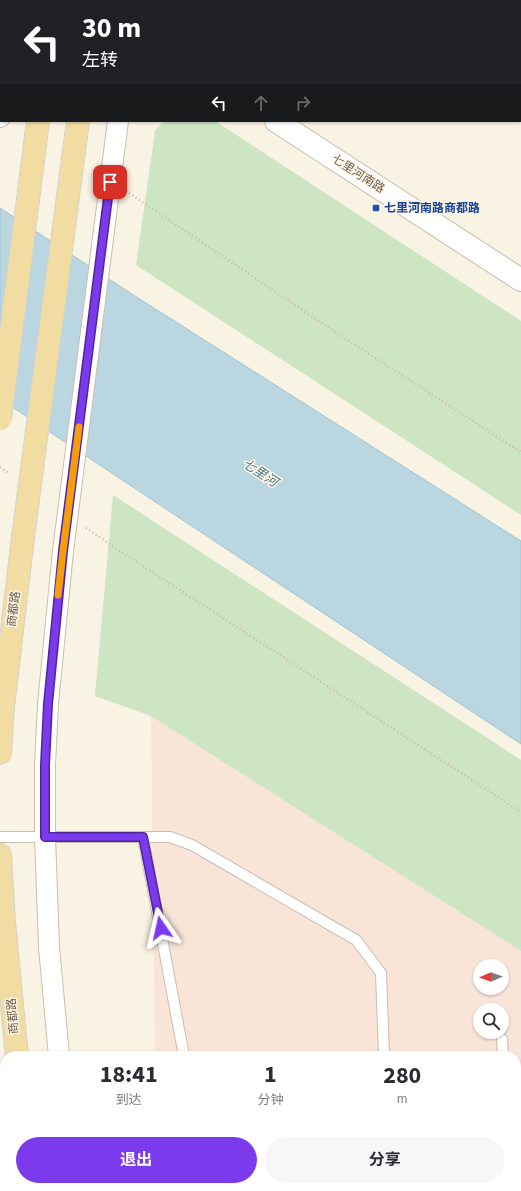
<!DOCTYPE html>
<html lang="zh">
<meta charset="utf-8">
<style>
body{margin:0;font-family:"Source Sans 3","Noto Sans SC",sans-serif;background:#f7f7f7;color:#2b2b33;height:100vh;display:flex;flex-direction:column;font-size:15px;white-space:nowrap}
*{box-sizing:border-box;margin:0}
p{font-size:13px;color:#7c7c81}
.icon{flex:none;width:22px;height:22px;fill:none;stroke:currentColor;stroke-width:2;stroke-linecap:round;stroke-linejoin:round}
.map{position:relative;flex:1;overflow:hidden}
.side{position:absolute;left:0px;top:1051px;width:521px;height:140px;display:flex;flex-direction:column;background:#fff;border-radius:16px 16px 0 0;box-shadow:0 1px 3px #0004}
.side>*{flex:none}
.guide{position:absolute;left:0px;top:0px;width:521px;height:122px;box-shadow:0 1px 3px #0004;background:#202124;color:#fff;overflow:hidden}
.needle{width:26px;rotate:268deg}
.tools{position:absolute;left:473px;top:959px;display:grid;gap:8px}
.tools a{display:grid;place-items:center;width:36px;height:36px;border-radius:50%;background:#fff;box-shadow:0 1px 3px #0004;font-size:20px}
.pin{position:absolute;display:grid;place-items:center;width:34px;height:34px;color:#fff;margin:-17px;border-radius:8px;box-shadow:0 2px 6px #0006}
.me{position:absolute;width:44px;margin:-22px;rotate:349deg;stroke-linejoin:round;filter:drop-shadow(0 0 3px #0008)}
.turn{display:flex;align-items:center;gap:14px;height:84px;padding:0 16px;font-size:18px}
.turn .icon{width:52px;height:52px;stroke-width:2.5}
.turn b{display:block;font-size:28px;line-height:34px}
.lanes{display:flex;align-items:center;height:38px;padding:0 16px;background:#0003;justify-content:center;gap:20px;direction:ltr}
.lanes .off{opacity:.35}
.eta{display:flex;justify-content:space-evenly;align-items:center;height:68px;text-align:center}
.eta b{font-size:24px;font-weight:700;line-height:28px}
.cta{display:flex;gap:8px;margin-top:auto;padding:8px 16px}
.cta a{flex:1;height:46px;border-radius:24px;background:#7c3aed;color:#fff;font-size:16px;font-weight:700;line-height:46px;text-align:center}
.cta a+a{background:#f7f7f7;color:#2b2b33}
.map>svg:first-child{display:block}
.commercial{fill:#f8e5d8;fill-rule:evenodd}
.green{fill:#cde5c3}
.water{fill:#bad6e0;stroke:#a1c4d1}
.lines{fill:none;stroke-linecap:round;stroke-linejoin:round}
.lane-casing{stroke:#cbbeae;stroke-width:12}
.street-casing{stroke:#cbbeae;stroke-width:22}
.secondary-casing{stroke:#ccbcaa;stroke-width:24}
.primary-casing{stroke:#d6d1cd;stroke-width:24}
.path{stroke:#d0b9a1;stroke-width:2.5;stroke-dasharray:1 3;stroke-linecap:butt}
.lane{stroke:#fff;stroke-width:10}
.street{stroke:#fff;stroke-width:20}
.secondary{stroke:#fff;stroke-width:22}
.primary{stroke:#f1dda2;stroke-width:22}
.street-bridge-casing{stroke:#cbbeae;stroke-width:22;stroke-linecap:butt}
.primary-bridge-casing{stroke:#d6d1cd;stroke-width:24;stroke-linecap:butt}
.street-bridge{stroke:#fff;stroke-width:20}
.primary-bridge{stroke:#f1dda2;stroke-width:22}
.route-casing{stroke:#51269a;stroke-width:10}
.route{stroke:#7c3aed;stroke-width:7}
.slow{stroke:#f59e0b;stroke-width:7}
.transit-dot{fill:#1a4fb4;stroke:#fdf7e9;stroke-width:1.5}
.labels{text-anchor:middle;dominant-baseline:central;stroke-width:3;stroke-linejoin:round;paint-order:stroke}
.street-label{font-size:12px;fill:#6e5c4c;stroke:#fdf7e9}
.transit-label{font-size:12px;font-weight:bold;fill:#164399;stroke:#fdf7e9;text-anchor:start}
.water-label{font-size:13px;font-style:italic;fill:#4c7686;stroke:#fdf7e9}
</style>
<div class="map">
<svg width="521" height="1191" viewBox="0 0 521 1191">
<rect width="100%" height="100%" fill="#f9f3e3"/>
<path class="commercial" d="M151 716 521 951V1191H168L167 1186H516V1056H155ZM480 966H502V988H480ZM480 1010H502V1032H480Z"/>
<g class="green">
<polygon points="163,121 215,121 521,321 521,515 136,265 155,131"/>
<polygon points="113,495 521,760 521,951 151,716 95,696"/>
</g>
<polygon class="water" points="0,208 135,296 521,541 521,744 0,399"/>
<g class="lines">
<defs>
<g id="lane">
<polyline points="0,837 170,837 192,845 356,940 381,973 384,1056"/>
<polyline points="143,837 184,1056"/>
<polyline points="502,1039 503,1056"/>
<polyline points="516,1118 521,1118"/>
<polyline points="508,1186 508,1191"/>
<polyline points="208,1191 209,1186"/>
</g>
<g id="street">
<polyline points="13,1 13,0"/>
<polyline points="133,1 133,0"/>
<polyline points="0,117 1,109"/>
<polyline points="59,1056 49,947 45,837 45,765 48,704 63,551"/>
<polyline points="79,1186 80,1191"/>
</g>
<polyline id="secondary" points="276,121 521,280"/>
<g id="primary">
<polyline points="54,1 54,0"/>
<polyline points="93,1 93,0"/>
<polyline points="0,753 3,707 23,537"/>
<polyline points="0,855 4,922 17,1056"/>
<polyline points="39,1186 40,1191"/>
</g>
</defs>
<use href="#lane" class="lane-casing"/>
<use href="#street" class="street-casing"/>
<use href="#secondary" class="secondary-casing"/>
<use href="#primary" class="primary-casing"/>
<g class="path">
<polyline points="129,193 329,328 521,452"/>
<polyline points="0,467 10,474"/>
<polyline points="86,528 117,549 521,812"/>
</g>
<use href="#lane" class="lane"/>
<use href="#street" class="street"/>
<use href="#secondary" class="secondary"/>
<use href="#primary" class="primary"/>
<defs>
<polyline id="street-bridge" points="63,551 118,121"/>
<g id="primary-bridge">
<polyline points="0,419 38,121"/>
<polyline points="23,537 78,121"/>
</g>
</defs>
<use href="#street-bridge" class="street-bridge-casing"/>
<use href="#primary-bridge" class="primary-bridge-casing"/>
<use href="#street-bridge" class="street-bridge"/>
<use href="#primary-bridge" class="primary-bridge"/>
</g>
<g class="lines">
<defs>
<polyline id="route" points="110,182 63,551 48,704 45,765 45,837 143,837 161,928"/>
</defs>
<use href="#route" class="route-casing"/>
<use href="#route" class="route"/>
<polyline class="slow" points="58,595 63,551 79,427"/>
</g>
<rect class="transit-dot" x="372" y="204" width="8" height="8" rx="2"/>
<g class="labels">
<g class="street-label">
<text transform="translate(358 174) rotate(33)">七里河南路</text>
<text transform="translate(14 609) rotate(-83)">商都路</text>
<text transform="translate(13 1016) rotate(-95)">商都路</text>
</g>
<g class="transit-label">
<text x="384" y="208">七里河南路商都路</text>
</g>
<g class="water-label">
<text transform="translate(260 473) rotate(33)">七里河</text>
</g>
</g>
</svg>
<div class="tools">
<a><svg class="needle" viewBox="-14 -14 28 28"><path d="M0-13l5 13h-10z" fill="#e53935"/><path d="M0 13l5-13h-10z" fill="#7c7c81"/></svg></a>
<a><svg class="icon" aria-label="search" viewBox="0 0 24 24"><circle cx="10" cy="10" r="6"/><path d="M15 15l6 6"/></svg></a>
</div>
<div class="pin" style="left:110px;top:182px;background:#d93025"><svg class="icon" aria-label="arrive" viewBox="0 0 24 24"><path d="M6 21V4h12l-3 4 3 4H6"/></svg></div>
<svg class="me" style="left:161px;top:928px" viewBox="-20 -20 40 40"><path d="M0-17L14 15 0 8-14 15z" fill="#7c3aed" stroke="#fff" stroke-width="4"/></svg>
<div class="guide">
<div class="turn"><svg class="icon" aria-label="left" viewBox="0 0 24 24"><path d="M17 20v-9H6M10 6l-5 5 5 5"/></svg><div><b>30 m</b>左转</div></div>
<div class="lanes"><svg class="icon" aria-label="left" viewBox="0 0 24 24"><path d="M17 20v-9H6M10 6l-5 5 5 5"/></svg><svg class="icon off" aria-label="ahead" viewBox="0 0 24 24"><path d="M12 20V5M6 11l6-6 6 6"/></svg><svg class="icon off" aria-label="right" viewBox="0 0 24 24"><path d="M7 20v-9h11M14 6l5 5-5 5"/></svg></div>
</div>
<section class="side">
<div class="eta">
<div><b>18:41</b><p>到达</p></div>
<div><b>1</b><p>分钟</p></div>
<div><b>280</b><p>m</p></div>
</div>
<div class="cta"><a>退出</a><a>分享</a></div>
</section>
</div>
